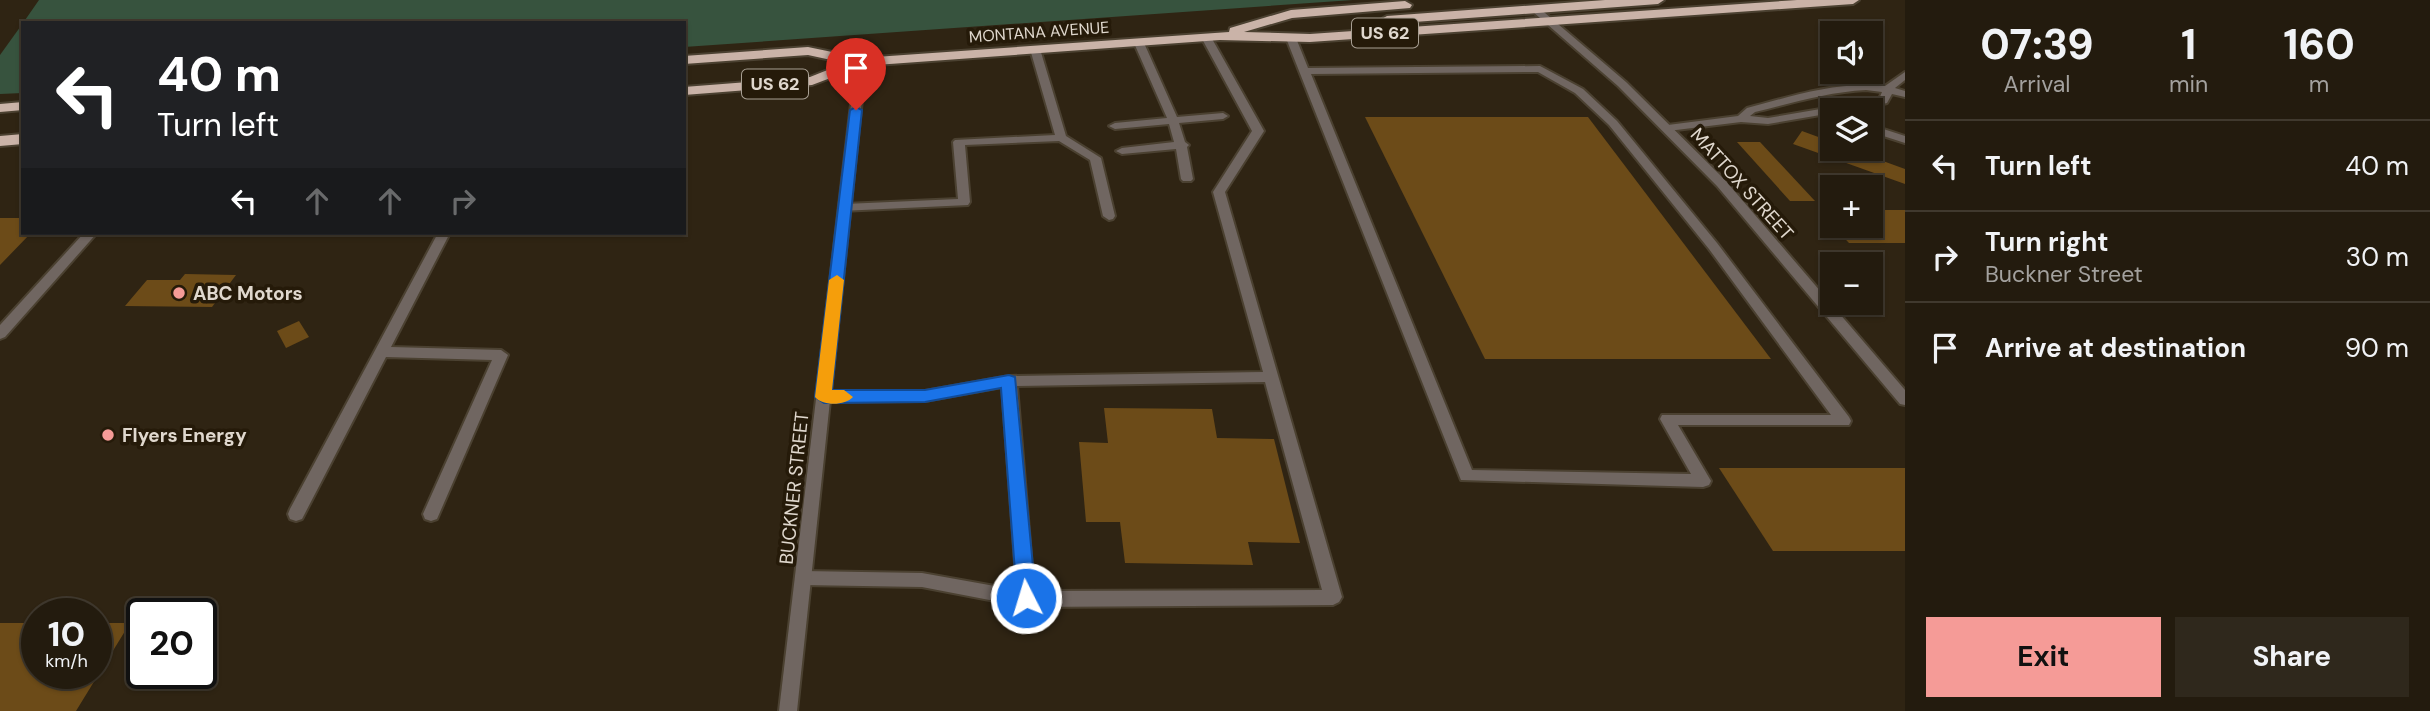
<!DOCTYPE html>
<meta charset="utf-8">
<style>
body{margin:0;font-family:"DM Sans",sans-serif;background:#2f281c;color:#f1f3f6;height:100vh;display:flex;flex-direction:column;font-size:26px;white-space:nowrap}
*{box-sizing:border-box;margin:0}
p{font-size:23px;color:#a3a19e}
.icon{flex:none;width:38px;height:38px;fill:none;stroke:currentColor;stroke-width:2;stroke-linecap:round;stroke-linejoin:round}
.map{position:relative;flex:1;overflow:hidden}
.panel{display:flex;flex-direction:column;background:#231b0e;width:525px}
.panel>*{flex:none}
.banner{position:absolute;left:21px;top:21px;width:665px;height:214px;border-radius:0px;box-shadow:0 2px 5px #0004,0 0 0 2px #40392e;background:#202124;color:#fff;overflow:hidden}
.tools{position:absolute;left:1820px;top:21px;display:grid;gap:14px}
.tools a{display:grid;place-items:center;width:63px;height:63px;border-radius:0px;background:#231b0e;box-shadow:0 2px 5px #0004,0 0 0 2px #40392e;font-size:35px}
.speed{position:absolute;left:21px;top:598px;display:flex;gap:14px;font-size:35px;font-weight:700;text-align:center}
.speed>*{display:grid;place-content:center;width:91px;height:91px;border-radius:50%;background:#231b0e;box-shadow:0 2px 5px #0004,0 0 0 2px #40392e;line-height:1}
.speed small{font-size:18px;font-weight:400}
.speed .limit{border:4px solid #111;border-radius:10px;background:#fff;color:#111}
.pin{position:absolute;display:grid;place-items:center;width:60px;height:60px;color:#fff;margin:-72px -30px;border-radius:50% 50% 50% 0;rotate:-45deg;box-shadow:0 0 7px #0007}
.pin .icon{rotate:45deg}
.me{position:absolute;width:77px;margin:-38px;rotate:355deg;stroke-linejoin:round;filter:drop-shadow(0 0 5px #0008)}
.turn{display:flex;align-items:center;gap:24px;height:147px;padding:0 21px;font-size:32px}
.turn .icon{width:91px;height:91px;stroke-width:2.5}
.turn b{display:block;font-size:49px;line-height:60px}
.lanes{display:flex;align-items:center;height:66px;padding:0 21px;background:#0003;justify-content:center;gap:35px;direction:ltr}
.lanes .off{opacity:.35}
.eta{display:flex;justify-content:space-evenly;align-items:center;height:119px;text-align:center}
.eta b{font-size:42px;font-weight:700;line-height:49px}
.primary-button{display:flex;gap:14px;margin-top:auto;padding:14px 21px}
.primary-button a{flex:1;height:80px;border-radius:0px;background:#f59b97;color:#111;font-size:28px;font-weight:700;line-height:80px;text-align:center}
.primary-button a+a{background:#2f281c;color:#f1f3f6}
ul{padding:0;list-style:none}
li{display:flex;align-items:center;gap:21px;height:91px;padding:0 21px;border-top:2px solid #40392e}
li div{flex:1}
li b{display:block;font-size:26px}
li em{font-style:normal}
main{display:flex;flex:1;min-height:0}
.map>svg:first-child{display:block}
.green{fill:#37533e}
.building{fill:#6c4b18}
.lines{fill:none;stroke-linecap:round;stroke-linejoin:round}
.service-casing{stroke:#4b4131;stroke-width:4}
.minor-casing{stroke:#4b4131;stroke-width:4}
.trunk-casing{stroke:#4b4131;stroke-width:4}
.service{fill:#706661;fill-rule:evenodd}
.minor{fill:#706661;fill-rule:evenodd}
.trunk{fill:#cab3a8;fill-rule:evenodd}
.route{fill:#1a73e8;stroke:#114b97;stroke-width:2}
.slow{fill:#f59e0b}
.poi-dot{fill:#f59b97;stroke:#251a09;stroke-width:2.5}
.labels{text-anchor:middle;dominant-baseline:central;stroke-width:7;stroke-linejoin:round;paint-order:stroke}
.far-street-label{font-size:16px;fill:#e0d8ce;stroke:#251a09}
.shield{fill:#251a09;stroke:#a89f93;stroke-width:2}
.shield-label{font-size:18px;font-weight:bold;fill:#e0d8ce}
.street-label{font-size:19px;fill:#e0d8ce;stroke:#251a09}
.poi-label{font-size:19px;font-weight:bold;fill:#e0d8ce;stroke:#251a09;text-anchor:start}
</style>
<main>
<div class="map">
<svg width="1905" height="711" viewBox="0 0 1905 711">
<rect width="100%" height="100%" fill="#2f2413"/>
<g class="green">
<polygon points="39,0 1353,0 684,47 684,23 23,23"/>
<polygon points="23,23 23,93 0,94 0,55"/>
</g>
<g class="building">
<polygon points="1365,117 1588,117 1771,359 1485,359"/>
<polygon points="1802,131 1832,142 1832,149 1850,149 1905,169 1905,184 1793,144"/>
<polygon points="1737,142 1760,142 1815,201 1790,201"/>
<polygon points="1871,210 1905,210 1905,243 1849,243 1833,226 1871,226"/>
<polygon points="0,218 23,218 23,233 31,233 0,265"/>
<polygon points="185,274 236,275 212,307 125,306 147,280 180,280"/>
<polygon points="299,321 309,337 286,348 277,331"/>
<polygon points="1104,408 1212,409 1217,438 1274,439 1300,543 1248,542 1253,565 1125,563 1120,522 1086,522 1079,442 1108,443"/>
<polygon points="1719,468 1905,468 1905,551 1773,551"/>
<polygon points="0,623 37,623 37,674 96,674 96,623 130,623 76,711 0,711"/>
</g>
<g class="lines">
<defs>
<g id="service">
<path d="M1206 34 1211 37 1264 131 1225 192 1342 597 1339 602 1333 605 1026 607 922 587 803 585 797 583 795 578 797 573 803 571 922 573 1017 590 1002 387 925 401 824 402 819 401 817 397 819 393 925 391 1009 376 1263 372 1213 192 1252 131 1201 37ZM1265 382 1322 590 1034 591 1017 386Z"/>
<path d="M1288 36 1296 38 1308 68 1540 66 1583 89 1617 121 1717 243 1849 417 1851 421 1849 425H1678L1711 481 1709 485 1703 487 1461 480 1286 38ZM1538 72 1575 93 1609 125 1709 249 1831 415H1662L1660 419 1691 474 1472 470 1311 74Z"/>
<polygon points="1139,40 1144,43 1177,117 1223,113 1228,116 1223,119 1179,123 1185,142 1189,145 1187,147 1193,179 1191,181 1183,181 1181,179 1176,149 1122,154 1116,151 1122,148 1174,142 1169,124 1115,129 1109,126 1115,123 1167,118 1134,43"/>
<polygon points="1035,46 1040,49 1066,136 1101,158 1115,216 1113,219 1109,220 1103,216 1090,160 1059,141 965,145 970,202 968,205 841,211 839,208 845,204 958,199 953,142 955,140 1055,135 1030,49"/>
<path d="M1905 72V80L1895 88 1905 91V97L1892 94 1887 103 1883 104 1848 110H1832V113L1768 124 1741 122 1668 131 1662 128 1668 125 1738 116 1747 108C1793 96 1837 81 1885 86ZM1866 90 1882 92 1879 99 1768 118 1750 116 1755 112C1792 103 1828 92 1866 90Z"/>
<polygon points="1871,125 1905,136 1905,143 1871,132"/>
<polygon points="438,233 450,233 391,347 501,350 508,355 437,519 431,521 425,519 423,514 492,360 386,357 302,519 296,521 290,519 288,514 290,509"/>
</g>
<g id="minor">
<polygon points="1532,7 1538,7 1626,82 1725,180 1905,390 1905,405 1900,404 1717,186 1618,86 1532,11"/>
<polygon points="861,59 866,62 797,711 779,711 856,62"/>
<polygon points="84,233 97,233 5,337 0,339 0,325"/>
</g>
<g id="trunk">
<polygon points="1605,0 1664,0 1658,4 1387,24 1380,20 1387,16"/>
<polygon points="1797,0 1859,0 1853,4 1310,42 1220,40 862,66 812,85 684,95 684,87 810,77 845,63 808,55 684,64 684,56 808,47 861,58 1229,32 1230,28 1291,10 1405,1 1412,5 1410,8 1292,18 1244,32 1310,34"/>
<polygon points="23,102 23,110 0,112 0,104"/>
<polygon points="23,134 23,144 0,146 0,136"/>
</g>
</defs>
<use href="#service" class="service-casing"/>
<use href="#minor" class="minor-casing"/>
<use href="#trunk" class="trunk-casing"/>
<use href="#service" class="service"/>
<use href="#minor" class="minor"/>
<use href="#trunk" class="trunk"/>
</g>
<polygon class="route" points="856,107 862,110 832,390 925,390 1009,375 1015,377 1036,598 1033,605 1026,607 1019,605 1017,598 1001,388 925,402 824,403 815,397 850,110"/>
<path class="slow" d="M837 275 844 280 832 390H844L853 397C845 406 822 406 815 397L829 280Z"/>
<g class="poi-dot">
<circle cx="179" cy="293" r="7"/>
<circle cx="108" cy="435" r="7"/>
</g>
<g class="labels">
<g class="far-street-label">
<text transform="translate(1039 32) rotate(-4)">MONTANA AVENUE</text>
</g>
<g class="shield">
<rect x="1352" y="18.5" width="66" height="29" rx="5"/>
<rect x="742" y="69.5" width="66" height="29" rx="5"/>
</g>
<g class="shield-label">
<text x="1385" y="33">US 62</text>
<text x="775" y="84">US 62</text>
</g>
<g class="street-label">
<text transform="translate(1742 184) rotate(48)">MATTOX STREET</text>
<text transform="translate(794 488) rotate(-84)">BUCKNER STREET</text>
</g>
<g class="poi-label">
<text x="193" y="293">ABC Motors</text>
<text x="122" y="435">Flyers Energy</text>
</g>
</g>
</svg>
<div class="tools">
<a><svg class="icon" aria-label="sound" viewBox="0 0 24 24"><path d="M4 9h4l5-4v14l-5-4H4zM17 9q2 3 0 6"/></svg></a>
<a><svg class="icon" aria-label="layers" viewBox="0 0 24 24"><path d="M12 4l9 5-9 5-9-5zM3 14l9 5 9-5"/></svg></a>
<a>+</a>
<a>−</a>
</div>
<div class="speed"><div>10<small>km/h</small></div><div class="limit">20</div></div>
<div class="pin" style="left:856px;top:110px;background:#d93025"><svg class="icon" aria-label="arrive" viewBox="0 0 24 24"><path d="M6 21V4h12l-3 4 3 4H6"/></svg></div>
<svg class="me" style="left:1026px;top:598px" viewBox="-20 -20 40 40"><circle r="17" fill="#1a73e8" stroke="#fff" stroke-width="3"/><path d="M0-11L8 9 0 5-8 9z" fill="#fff"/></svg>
<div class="banner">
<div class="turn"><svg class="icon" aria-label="left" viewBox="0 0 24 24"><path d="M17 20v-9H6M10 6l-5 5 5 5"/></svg><div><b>40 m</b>Turn left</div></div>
<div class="lanes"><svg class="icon" aria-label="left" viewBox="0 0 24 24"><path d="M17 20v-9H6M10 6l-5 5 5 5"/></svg><svg class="icon off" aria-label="ahead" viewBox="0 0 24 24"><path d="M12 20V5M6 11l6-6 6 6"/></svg><svg class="icon off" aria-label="ahead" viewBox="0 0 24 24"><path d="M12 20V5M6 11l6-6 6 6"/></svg><svg class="icon off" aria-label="right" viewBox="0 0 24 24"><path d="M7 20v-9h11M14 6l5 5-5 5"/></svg></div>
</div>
</div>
<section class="panel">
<div class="eta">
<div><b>07:39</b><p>Arrival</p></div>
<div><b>1</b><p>min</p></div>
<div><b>160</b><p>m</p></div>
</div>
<ul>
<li><svg class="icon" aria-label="left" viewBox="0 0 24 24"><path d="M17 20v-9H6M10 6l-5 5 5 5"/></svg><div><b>Turn left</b></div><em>40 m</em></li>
<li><svg class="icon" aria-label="right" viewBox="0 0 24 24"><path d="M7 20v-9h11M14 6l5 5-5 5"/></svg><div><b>Turn right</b><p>Buckner Street</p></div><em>30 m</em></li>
<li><svg class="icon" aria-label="arrive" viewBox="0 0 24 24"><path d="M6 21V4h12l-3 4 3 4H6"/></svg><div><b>Arrive at destination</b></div><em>90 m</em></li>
</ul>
<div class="primary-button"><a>Exit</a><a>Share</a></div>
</section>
</main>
